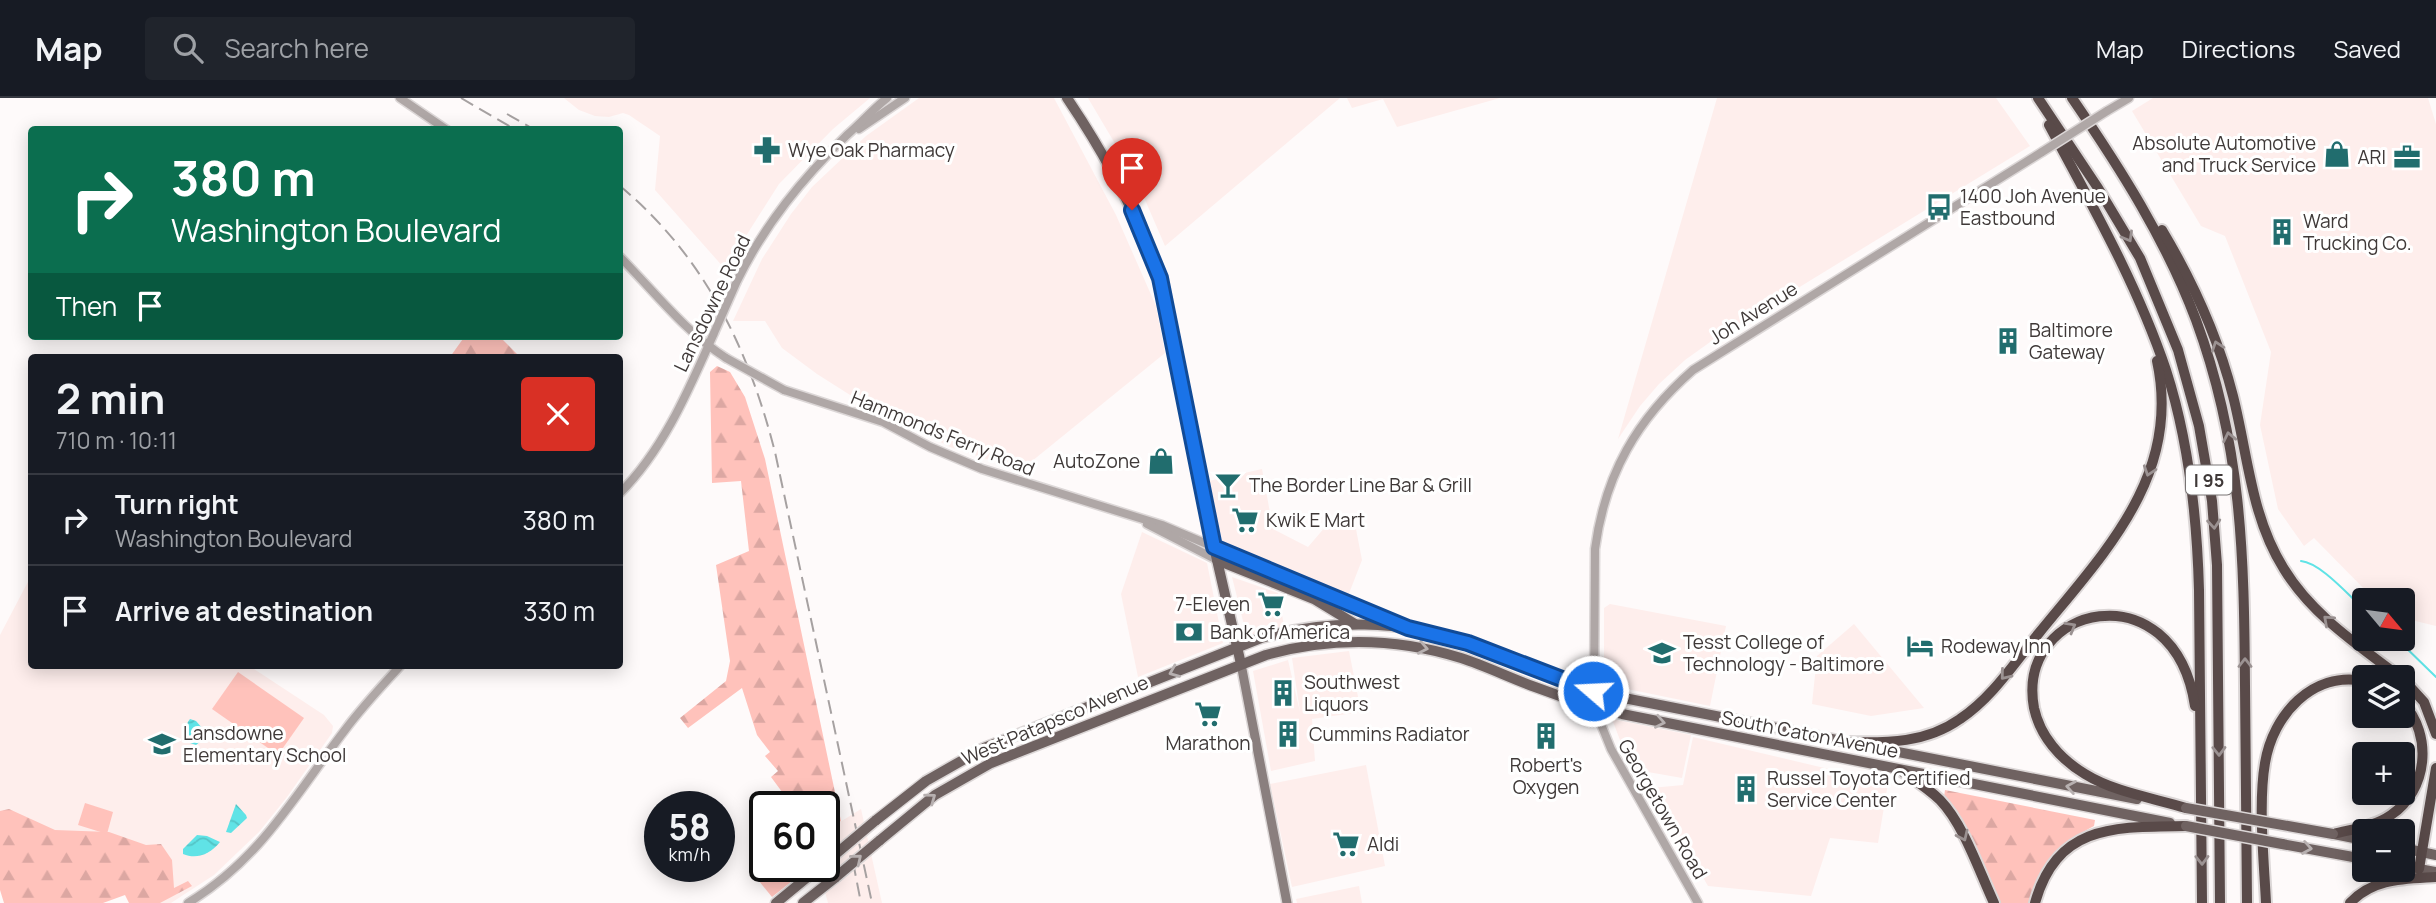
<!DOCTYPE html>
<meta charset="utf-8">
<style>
body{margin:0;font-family:Manrope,sans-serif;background:#20242c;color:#f1f3f6;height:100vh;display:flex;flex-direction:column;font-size:26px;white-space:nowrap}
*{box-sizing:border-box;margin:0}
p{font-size:23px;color:#9ea1a6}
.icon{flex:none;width:38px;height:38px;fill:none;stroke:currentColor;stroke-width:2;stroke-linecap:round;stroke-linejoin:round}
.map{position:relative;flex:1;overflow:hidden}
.sheet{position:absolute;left:28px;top:256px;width:595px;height:315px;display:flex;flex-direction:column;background:#171b24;border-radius:7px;box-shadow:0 4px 18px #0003}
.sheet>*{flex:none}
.top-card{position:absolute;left:28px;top:28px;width:595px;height:214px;border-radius:7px;box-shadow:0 4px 18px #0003;background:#0b6e4f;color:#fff;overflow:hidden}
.needle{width:46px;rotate:119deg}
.controls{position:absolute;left:2352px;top:490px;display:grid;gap:14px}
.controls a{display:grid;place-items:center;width:63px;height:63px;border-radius:7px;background:#171b24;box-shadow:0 4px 18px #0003;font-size:35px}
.speed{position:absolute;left:644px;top:693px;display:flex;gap:14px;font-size:35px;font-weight:700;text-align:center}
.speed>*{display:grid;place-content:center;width:91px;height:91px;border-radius:50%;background:#171b24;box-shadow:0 4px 18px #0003;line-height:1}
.speed small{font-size:18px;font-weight:400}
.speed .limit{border:4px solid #111;border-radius:10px;background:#fff;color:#111}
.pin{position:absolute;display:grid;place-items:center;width:60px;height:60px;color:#fff;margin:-72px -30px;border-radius:50% 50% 50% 0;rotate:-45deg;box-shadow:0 0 7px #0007}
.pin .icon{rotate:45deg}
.me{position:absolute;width:77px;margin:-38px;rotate:289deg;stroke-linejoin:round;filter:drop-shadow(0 0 5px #0008)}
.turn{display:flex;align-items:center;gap:24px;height:147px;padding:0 28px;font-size:32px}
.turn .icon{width:91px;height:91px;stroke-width:2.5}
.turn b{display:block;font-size:49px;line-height:60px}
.then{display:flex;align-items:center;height:66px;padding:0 28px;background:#0003;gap:14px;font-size:26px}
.round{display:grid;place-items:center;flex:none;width:74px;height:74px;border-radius:7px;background:#20242c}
.overview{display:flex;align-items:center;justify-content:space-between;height:119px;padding:0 28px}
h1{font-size:42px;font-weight:700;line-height:52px}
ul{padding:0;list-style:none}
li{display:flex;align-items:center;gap:21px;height:91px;padding:0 28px;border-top:2px solid #363941}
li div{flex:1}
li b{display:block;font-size:26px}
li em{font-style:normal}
header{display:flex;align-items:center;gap:42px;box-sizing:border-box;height:98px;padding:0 35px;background:#171b24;border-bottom:2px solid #363941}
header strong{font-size:33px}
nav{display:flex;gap:38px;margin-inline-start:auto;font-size:24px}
.search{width:490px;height:63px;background:#20242c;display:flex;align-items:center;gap:18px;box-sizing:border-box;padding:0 24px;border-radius:7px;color:#9ea1a6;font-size:26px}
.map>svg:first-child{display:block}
.built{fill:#feeeec}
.forest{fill:url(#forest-firs)}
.pitch{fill:#ffc2bb}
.water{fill:url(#water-waves)}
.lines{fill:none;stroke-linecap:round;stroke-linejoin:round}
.stream{stroke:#60e3e6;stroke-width:2}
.tertiary-casing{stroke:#dcd7d7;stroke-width:11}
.secondary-casing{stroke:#dcd7d7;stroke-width:12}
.primary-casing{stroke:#dcd7d7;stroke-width:13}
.motorway-casing{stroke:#dcd7d7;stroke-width:14}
.tertiary{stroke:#afa7a6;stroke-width:8}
.secondary{stroke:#8a7f7e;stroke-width:9}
.primary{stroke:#6f6261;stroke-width:10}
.motorway{stroke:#594a49;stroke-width:10}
.rail{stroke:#a6a1a1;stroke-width:2;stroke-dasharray:14 7;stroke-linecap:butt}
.tertiary-bridge-casing{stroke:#dcd7d7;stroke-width:11;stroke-linecap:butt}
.primary-bridge-casing{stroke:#dcd7d7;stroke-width:13;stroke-linecap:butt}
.tertiary-bridge{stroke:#afa7a6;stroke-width:8}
.primary-bridge{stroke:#6f6261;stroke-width:10}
.oneway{stroke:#9b9292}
.oneway2{stroke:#b7b0b0}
.route-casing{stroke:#114b97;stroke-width:18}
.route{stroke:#1a73e8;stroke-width:12}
.labels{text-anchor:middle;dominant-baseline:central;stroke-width:6;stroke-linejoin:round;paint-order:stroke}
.shield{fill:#fff;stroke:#797474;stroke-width:2}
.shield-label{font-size:18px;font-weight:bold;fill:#3f3938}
.poi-label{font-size:19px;fill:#3f3938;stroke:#fff;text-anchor:start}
.street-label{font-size:19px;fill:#3f3938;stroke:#fff}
</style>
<header>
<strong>Map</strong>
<div class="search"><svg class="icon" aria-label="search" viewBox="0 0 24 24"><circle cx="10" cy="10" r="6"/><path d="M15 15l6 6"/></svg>Search here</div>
<nav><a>Map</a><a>Directions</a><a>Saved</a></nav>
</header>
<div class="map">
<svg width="2436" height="805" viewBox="0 0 2436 805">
<defs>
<pattern id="forest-firs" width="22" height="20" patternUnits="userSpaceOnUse" patternTransform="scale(1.75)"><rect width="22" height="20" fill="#ffc2bb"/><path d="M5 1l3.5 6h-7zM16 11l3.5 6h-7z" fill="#dca7a2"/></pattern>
<pattern id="water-waves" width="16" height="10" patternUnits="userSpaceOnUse" patternTransform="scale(1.75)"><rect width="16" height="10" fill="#60e3e6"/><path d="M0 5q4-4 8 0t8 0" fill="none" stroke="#54c4c6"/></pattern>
</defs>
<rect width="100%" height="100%" fill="#fefafa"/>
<g class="built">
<polygon points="564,0 870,0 833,31 779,86 725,171 655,92 660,38 629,17 623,15 609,19 595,18 579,12"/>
<polygon points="919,0 1054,0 1116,117 1156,208 1165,255 1021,372 950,349 889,317 869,309 817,276 782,250 765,223 733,223 762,161 791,116 812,89 866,38"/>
<polygon points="1088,0 1340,0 1165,148 1136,81"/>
<polygon points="1347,0 1500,0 1397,29 1383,1 1352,10"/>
<polygon points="1717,0 1996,0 2030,48 1713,242 1685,262 1659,286 1640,308 1618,341"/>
<polygon points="2153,0 2428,0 2436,26 2436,528 2403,520 2403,502 2375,502 2314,440 2304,448 2278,411 2260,327 2271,254 2225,138 2201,128 2132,13"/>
<polygon points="1262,371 1273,431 1308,449 1326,428 1355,426 1362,462 1348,498 1223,446 1209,383"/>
<polygon points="1142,434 1207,465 1223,545 1138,579 1121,496"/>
<polygon points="31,478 32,567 248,567 324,617 333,628 332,635 287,699 259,734 214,777 171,805 159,805 0,728 0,537"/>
<polygon points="1232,479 1278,495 1284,528 1247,539"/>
<polygon points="1610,506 1726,528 1710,608 1608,587 1604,582 1604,510"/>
<polygon points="1854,526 1924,610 1871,618 1812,606 1817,558"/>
<polygon points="1349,553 1361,614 1312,621 1315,663 1271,673 1253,573 1288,562 1300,614 1292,560"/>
<polygon points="1612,621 1691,637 1682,680 1631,671"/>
<polygon points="1693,639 1888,685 1878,745 1830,740 1811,798 1708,788 1651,690 1683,687"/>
<polygon points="1366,667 1385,768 1292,789 1270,686"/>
<polygon points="861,711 882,805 828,805 818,768 824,768 824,734"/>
<polygon points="1359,788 1362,805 1297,805 1296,801"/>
</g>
<g class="forest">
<polygon points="465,238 499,238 520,259 450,259"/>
<polygon points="717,268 730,274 745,299 765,361 841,723 824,734 824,709 779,709 788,702 771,679 778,673 765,658 770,654 757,637 742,590 688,630 680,620 726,583 730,563 716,467 749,453 741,383 712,385 710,274"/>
<path d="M1945 692 2095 722 2094 728C2061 745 2037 768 2030 805H2000L1976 754 1944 699Z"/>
<polygon points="9,711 55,732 109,734 146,747 161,746 172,762 174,790 188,783 192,788 160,805 129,805 125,797 103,805 4,805 0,792 0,713"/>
<polygon points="768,768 811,768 772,799 759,783"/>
</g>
<g class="pitch">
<polygon points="238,574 304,620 278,657 212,611"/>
<polygon points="85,705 113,714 107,736 78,727"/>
</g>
<g class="water">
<path d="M190 621 196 623 203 631 201 643 196 647 190 645C185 637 184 628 190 621Z"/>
<polygon points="236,706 246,717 247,720 231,735 226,734"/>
<path d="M197 737 207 738 220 744C210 756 197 762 183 756V751Z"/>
</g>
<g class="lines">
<g class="stream">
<path d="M2301 463C2321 465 2349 498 2364 511"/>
<polyline points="2397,541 2436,579"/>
</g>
<defs>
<g id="tertiary">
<polyline points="400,0 447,32"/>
<polyline points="2107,13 2129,0"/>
<polyline points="859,31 905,0"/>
<path d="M620 159C654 193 684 233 726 260"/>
<path d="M737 183C765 126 802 81 847 37 861 25 873 11 887 0"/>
<polyline points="784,292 883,324 930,349 982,371 1162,427 1214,449"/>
<path d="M620 395C664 351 689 291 714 235"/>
<polyline points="1147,426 1217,462"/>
<path d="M188 805C261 761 295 697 345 632 362 609 382 588 401 567"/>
<path d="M1698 805 1611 651 1594 609 1595 451C1605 376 1637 321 1693 272L2042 54"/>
</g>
<polyline id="secondary" points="1241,566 1287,805"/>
<g id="primary">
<path d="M1067 0C1105 56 1137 116 1160 180L1214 449 1241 566"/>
<polyline points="1214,449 1398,526"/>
<polyline points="1217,462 1314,501 1355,526"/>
<path d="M875 723 926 683 984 650 1261 540C1329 521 1401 522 1467 544 1493 553 1517 565 1542 575 1569 585 1596 593 1624 600L2137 701"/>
<polyline points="2334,736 2364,742"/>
<path d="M879 743 935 697 991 665 1266 557C1330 539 1397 540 1461 560 1486 568 1510 580 1535 589 1564 600 1593 609 1622 616L2170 725"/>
<polyline points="2282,746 2364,761"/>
<polyline points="2403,750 2436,757"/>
<polyline points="2403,768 2436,774"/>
<polyline points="776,805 821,768"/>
<polyline points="803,805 836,779"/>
</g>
<g id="motorway">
<polyline points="2038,0 2098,90 2140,160 2178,252 2199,328 2212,403 2217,467 2220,805"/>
<path d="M2072 0C2120 70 2166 142 2196 222 2242 347 2244 457 2245 587 2246 660 2246 732 2247 805"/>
<path d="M2049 27C2092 107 2137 186 2166 272 2189 343 2197 418 2199 492L2202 805"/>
<path d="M2162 132C2193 184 2218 239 2233 298 2248 357 2251 419 2284 471 2312 517 2358 547 2400 579"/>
<polyline points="2403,581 2424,604 2436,636"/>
<path d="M1848 644C1888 645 1926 645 1960 621 1992 600 2015 564 2039 535 2104 455 2182 377 2157 263"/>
<path d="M1900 672C1913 681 1928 690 1940 702 1964 727 1979 773 1994 805"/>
<path d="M2186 710C2153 700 2114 694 2085 676 2060 661 2040 638 2034 610 2015 506 2174 470 2195 608"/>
<path d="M2333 736C2352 731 2374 729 2391 717 2428 692 2433 637 2403 605"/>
<polyline points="2419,771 2436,670"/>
<path d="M2035 805C2057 725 2118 729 2186 728"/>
<path d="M2266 805C2264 763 2258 706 2265 665 2273 617 2312 573 2364 583"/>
<path d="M2350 805C2373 780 2404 781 2436 779"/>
</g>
</defs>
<use href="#tertiary" class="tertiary-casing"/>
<use href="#secondary" class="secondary-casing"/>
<use href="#primary" class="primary-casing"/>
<use href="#motorway" class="motorway-casing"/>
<use href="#tertiary" class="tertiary"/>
<use href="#secondary" class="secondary"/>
<use href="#primary" class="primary"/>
<use href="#motorway" class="motorway"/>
<g class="rail">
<polyline points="461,0 516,32"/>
<polyline points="507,16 535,32"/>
<path d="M620 88C704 158 748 249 775 354L872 805"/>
<polyline points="853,764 861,805"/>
</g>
<defs>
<g id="tertiary-bridge">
<polyline points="2042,54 2107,13"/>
<polyline points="714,235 737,183"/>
<polyline points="726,260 784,292"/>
</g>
<g id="primary-bridge">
<polyline points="2186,710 2333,736"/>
<polyline points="2186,728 2282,746"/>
<polyline points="831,760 875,723"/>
<polyline points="836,779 879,743"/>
</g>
</defs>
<use href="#tertiary-bridge" class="tertiary-bridge-casing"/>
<use href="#primary-bridge" class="primary-bridge-casing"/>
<use href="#tertiary-bridge" class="tertiary-bridge"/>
<use href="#primary-bridge" class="primary-bridge"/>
</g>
<defs><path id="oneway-chevron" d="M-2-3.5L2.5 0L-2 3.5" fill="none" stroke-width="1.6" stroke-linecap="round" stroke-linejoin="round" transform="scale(1.75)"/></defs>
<g class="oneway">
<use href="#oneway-chevron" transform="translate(2128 139) rotate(60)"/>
<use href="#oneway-chevron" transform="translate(2217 248) rotate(-109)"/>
<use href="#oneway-chevron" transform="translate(2229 339) rotate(-102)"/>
<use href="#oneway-chevron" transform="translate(2149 373) rotate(108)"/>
<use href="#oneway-chevron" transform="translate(2214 426) rotate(85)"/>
<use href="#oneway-chevron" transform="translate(2328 522) rotate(-138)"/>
<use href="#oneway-chevron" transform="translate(2071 529) rotate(-30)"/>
<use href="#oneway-chevron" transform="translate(2245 565) rotate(-90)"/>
<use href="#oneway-chevron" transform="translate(2005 577) rotate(129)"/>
<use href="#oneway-chevron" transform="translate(2219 653) rotate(89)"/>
<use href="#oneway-chevron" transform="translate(1963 738) rotate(65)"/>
<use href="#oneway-chevron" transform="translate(2202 762) rotate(89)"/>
</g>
<g class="oneway2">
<use href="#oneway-chevron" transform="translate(1423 550) rotate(11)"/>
<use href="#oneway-chevron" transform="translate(1174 574) rotate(158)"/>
<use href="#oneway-chevron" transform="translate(1660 624) rotate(11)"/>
<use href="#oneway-chevron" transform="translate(2071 689) rotate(-170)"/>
<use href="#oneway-chevron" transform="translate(931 700) rotate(-36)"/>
<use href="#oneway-chevron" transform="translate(2307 750) rotate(10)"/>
<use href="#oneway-chevron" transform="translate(857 761) rotate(-39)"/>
</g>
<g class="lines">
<defs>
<polyline id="route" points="1132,112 1160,180 1214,449 1408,530 1468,545 1593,593"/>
</defs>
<use href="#route" class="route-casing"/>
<use href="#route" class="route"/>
</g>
<defs>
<symbol id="pharmacy-bare" viewBox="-9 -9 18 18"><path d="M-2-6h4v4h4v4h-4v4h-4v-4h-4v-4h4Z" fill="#216d6e" stroke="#fff" stroke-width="2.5" paint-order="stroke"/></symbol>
<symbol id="shop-bare" viewBox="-9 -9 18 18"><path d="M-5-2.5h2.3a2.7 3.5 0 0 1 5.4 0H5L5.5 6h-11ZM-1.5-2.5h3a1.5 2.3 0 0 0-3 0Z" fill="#216d6e" stroke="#fff" stroke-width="2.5" paint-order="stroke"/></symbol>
<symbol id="office-bare" viewBox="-9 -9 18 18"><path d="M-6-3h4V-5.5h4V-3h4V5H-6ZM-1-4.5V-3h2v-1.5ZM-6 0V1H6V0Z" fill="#216d6e" stroke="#fff" stroke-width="2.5" paint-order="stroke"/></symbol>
<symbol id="bus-bare" viewBox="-9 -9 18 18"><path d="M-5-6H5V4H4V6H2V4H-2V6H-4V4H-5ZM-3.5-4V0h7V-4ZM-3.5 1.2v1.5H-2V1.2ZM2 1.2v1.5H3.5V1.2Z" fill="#216d6e" stroke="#fff" stroke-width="2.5" paint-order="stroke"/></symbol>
<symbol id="building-bare" viewBox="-9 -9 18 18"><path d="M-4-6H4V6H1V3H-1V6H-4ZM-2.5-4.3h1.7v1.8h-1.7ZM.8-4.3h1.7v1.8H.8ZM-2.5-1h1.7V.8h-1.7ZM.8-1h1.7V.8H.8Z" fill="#216d6e" stroke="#fff" stroke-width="2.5" paint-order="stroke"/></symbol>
<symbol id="bar-bare" viewBox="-9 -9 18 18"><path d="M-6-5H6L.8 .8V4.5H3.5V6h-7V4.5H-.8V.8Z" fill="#216d6e" stroke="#fff" stroke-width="2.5" paint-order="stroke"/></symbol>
<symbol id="supermarket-bare" viewBox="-9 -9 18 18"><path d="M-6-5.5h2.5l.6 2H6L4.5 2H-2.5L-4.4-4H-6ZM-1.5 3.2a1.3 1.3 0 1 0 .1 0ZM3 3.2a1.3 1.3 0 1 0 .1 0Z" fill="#216d6e" stroke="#fff" stroke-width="2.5" paint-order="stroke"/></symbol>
<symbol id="bank-bare" viewBox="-9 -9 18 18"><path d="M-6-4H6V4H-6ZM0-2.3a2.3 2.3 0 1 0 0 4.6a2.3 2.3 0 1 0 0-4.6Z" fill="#216d6e" stroke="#fff" stroke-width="2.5" paint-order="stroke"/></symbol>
<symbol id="hotel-bare" viewBox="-9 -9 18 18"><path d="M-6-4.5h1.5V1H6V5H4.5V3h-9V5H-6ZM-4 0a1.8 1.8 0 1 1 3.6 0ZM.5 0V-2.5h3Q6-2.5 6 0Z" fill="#216d6e" stroke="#fff" stroke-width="2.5" paint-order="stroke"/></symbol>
<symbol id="university-bare" viewBox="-9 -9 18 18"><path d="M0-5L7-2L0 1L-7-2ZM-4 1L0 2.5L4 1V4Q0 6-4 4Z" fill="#216d6e" stroke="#fff" stroke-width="2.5" paint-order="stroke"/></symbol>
<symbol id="school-bare" viewBox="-9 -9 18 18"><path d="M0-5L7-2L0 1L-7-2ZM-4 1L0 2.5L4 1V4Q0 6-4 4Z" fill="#216d6e" stroke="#fff" stroke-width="2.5" paint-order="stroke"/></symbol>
</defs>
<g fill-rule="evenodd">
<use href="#pharmacy-bare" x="748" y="33" width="38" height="38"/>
<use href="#shop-bare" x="2318" y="37" width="38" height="38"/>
<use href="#office-bare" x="2388" y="40" width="38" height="38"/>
<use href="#bus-bare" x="1920" y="90" width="38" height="38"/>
<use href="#building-bare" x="2263" y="115" width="38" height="38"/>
<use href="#building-bare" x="1989" y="224" width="38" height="38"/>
<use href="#shop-bare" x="1142" y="344" width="38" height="38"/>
<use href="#bar-bare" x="1209" y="368" width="38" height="38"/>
<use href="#supermarket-bare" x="1226" y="403" width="38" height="38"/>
<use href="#supermarket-bare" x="1252" y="487" width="38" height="38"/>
<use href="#bank-bare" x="1170" y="515" width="38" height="38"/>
<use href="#hotel-bare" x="1901" y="529" width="38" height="38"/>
<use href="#university-bare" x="1643" y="536" width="38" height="38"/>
<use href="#building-bare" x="1264" y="576" width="38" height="38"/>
<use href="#supermarket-bare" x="1189" y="597" width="38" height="38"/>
<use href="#building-bare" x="1269" y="617" width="38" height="38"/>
<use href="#building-bare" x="1527" y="619" width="38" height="38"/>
<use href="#school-bare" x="143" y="627" width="38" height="38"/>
<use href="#building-bare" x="1727" y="672" width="38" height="38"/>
<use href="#supermarket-bare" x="1327" y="727" width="38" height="38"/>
</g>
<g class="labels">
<rect class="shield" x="2186" y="367.5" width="46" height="29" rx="5"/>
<g class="shield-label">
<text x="2209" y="382">I 95</text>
</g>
<g class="poi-label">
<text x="2316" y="45" text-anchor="end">Absolute Automotive<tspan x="2316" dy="22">and Truck Service</tspan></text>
<text x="788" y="52">Wye Oak Pharmacy</text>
<text x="2386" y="59" text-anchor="end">ARI</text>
<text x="1960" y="98">1400 Joh Avenue<tspan x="1960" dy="22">Eastbound</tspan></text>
<text x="2303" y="123">Ward<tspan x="2303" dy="22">Trucking Co.</tspan></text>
<text x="2029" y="232">Baltimore<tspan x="2029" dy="22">Gateway</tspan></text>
<text x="1140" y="363" text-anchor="end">AutoZone</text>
<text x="1249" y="387">The Border Line Bar &amp; Grill</text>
<text x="1266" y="422">Kwik E Mart</text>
<text x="1250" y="506" text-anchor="end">7-Eleven</text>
<text x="1210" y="534">Bank of America</text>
<text x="1683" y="544">Tesst College of<tspan x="1683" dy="22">Technology - Baltimore</tspan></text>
<text x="1941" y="548">Rodeway Inn</text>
<text x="1304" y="584">Southwest<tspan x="1304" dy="22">Liquors</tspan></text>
<text x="183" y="635">Lansdowne<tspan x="183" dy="22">Elementary School</tspan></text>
<text x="1309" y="636">Cummins Radiator</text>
<text x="1208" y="645" text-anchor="middle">Marathon</text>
<text x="1546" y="667" text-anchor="middle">Robert's<tspan x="1546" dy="22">Oxygen</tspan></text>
<text x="1767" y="680">Russel Toyota Certified<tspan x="1767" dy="22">Service Center</tspan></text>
<text x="1367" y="746">Aldi</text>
</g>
<g class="street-label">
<text transform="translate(712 205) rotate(-64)">Lansdowne Road</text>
<text transform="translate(1753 215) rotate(-32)">Joh Avenue</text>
<text transform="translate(943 335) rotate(22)">Hammonds Ferry Road</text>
<text transform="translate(1055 622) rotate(-23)">West Patapsco Avenue</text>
<text transform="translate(1810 636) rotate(11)">South Caton Avenue</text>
<text transform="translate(1663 711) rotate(60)">Georgetown Road</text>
</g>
</g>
</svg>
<div class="controls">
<a><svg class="needle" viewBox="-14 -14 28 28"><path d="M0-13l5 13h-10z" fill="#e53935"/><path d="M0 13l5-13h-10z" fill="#9ea1a6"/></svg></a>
<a><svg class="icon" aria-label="layers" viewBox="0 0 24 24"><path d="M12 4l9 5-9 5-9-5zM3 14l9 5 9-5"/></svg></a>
<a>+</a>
<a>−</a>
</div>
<div class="speed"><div>58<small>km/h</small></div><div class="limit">60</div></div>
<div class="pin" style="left:1132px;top:112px;background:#d93025"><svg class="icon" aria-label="arrive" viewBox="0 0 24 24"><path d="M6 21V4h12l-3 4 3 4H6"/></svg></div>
<svg class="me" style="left:1593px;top:593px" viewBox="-20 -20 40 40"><circle r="17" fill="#1a73e8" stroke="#fff" stroke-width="3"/><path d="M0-11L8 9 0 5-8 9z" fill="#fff"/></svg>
<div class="top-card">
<div class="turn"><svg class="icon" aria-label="right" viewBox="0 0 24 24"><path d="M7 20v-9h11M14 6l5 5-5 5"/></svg><div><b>380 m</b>Washington Boulevard</div></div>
<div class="then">Then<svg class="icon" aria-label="arrive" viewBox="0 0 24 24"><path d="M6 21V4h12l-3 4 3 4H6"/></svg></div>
</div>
<section class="sheet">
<div class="overview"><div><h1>2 min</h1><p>710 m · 10:11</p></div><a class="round" style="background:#d93025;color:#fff"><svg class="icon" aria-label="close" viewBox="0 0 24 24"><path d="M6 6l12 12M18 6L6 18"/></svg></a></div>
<ul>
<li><svg class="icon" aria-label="right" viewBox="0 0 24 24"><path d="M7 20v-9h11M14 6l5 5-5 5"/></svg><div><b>Turn right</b><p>Washington Boulevard</p></div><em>380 m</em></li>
<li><svg class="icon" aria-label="arrive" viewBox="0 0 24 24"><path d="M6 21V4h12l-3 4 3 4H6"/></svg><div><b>Arrive at destination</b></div><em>330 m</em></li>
</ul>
</section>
</div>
